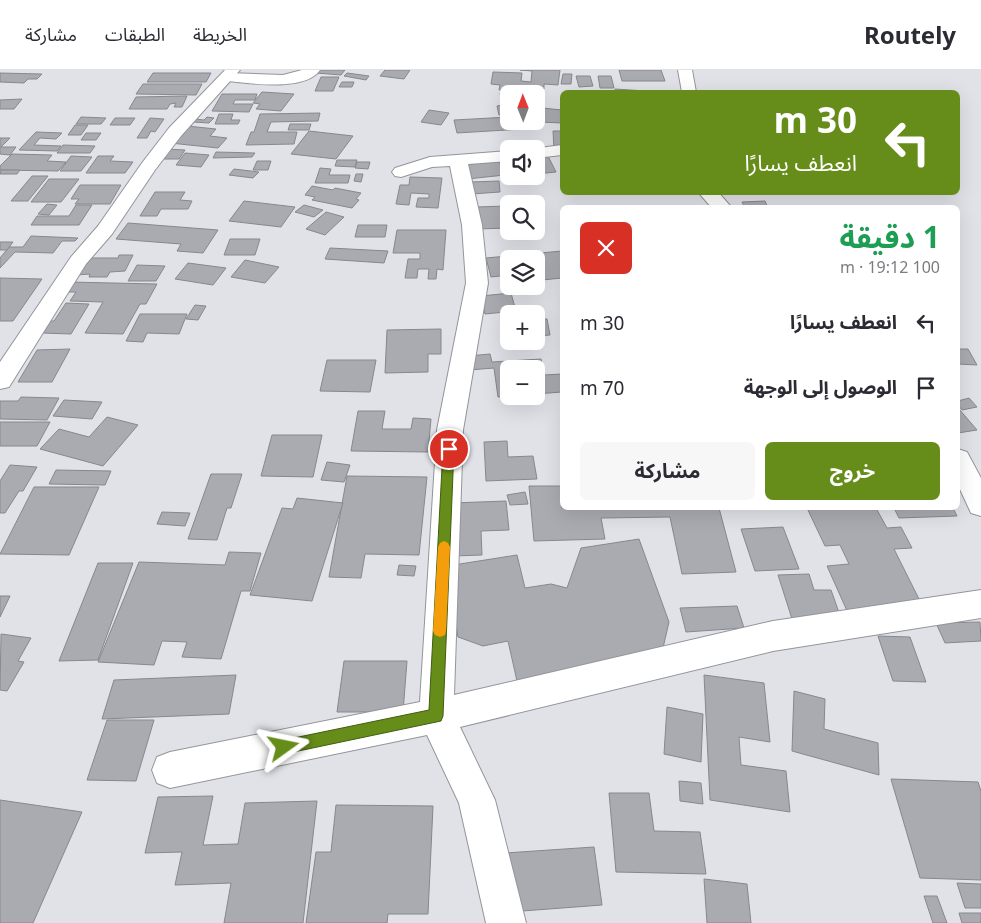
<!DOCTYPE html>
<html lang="ar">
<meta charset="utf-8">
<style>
body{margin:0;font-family:"Noto Sans","Noto Sans Arabic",sans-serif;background:#f7f7f7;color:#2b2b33;direction:rtl;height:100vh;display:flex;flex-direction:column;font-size:19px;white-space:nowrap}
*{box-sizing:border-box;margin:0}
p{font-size:16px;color:#7c7c81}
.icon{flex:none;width:28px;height:28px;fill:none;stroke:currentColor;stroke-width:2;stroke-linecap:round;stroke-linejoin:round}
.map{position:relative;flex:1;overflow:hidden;direction:ltr}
.panel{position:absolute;left:560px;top:135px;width:400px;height:305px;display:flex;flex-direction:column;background:#fff;border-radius:8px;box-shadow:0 5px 20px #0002;direction:rtl}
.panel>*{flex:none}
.top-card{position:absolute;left:560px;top:20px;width:400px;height:105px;border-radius:8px;box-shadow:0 5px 20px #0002;direction:rtl;background:#668d19;color:#fff;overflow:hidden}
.needle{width:32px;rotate:359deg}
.controls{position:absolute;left:500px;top:15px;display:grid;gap:10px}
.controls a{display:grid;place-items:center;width:45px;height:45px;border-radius:8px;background:#fff;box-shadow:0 5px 20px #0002;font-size:25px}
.pin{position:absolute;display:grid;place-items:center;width:42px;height:42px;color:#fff;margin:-21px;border:2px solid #fff;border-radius:50%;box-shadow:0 1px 5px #0007}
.me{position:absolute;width:55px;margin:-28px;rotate:78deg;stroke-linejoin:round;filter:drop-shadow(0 0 4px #0008)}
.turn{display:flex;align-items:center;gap:18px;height:105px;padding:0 20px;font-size:22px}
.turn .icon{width:65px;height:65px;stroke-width:2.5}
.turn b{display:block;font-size:35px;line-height:42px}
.round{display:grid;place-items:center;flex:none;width:52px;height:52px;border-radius:8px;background:#f7f7f7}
.headline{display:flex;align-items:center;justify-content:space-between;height:85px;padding:0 20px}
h1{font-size:30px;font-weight:700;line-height:38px;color:#1e9e55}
.action{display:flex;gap:10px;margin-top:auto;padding:10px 20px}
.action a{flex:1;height:58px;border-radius:8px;background:#668d19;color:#fff;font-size:20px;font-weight:700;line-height:58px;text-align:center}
.action a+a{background:#f7f7f7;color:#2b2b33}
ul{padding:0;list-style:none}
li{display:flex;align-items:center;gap:15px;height:65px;padding:0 20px}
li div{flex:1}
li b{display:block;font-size:19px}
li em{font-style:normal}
header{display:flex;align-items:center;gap:30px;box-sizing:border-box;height:70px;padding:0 25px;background:#fff;border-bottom:1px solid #e1e1e2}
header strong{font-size:24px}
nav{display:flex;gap:28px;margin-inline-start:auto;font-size:18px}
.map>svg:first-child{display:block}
.building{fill:#aaabb1;stroke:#87888e}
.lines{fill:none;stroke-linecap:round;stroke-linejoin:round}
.minor-casing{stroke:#94959b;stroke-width:2}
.tertiary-casing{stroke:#94959b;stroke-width:2}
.minor{fill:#fff;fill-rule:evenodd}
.tertiary{fill:#fff;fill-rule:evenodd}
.route{fill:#668d19;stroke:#425c10}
.slow{fill:#f59e0b}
</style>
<header>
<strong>Routely</strong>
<nav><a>الخريطة</a><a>الطبقات</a><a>مشاركة</a></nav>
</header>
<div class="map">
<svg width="981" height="853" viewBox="0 0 981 853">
<rect width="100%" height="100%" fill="#e1e2e8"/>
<g class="building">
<polygon points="319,0 345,0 341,5 316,3"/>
<polygon points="385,0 410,0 404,9 380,6"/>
<polygon points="520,0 560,0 558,15 544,14 544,19 524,18 524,21 499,20 500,15 491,14 493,2 522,3 521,11 531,12 532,1"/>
<polygon points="619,0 661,0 665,11 622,11"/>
<polygon points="0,3 42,4 37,9 28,9 24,13 0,12"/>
<polygon points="153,3 211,3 206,12 147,12"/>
<polygon points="347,3 369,6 366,10 344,6"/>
<polygon points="563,4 572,4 571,14 561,14"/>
<polygon points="576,6 590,6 593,16 579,17"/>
<polygon points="598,6 611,6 614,18 600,18"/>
<polygon points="321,7 339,7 333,21 315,21"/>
<polygon points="342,12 354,12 352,17 339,17"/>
<polygon points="143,14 202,14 196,25 136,24"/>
<polygon points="615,19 661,22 615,22"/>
<polygon points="262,22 294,24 281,41 256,39 260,34 253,33"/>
<polygon points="526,22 526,24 509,24 509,44 499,45 497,36 503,35 500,23"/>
<polygon points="222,24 257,24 255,30 235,30 233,34 253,34 249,42 212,41"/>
<polygon points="187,26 182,37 174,37 176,33 170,34 167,39 129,39 136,27"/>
<polygon points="22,29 14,39 0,39 0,30"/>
<polygon points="542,38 562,40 562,53 540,52"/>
<polygon points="429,40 449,43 441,55 421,52"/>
<polygon points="320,43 318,51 271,52 267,62 297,62 294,74 246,75 251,62 254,62 260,44"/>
<polygon points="219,44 233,44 231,50 240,50 238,54 215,54"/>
<polygon points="81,47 106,48 101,54 76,54"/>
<polygon points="207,47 214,48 209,53 193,52 195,49 204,50"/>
<polygon points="509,47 509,51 536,51 539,58 457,63 454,50"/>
<polygon points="115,48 135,48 130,55 110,55"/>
<polygon points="150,48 164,49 155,62 151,61 147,68 137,68"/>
<polygon points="290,54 311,54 309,60 288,60"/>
<polygon points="75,55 88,55 81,65 68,65"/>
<polygon points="187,56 216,59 210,66 227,68 218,78 170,73"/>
<polygon points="309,61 353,66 336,89 291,84"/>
<polygon points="553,61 562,61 562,80 554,80"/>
<polygon points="36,62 62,63 56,69 40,68 34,75 61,76 57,81 19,80"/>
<polygon points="86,63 101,63 96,70 81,70"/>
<polygon points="0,68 10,68 1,77 16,77 10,85 0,84"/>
<polygon points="63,75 95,76 90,83 57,83"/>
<polygon points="165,79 185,80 179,89 159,89"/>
<polygon points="216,82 255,83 252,87 213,88"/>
<polygon points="185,83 209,85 201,97 176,95"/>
<polygon points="12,84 52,85 47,91 66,92 58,101 0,100 0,96"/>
<polygon points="71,86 92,87 81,101 60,101"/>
<polygon points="98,86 114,86 110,91 133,92 125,103 86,103"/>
<polygon points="548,86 556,102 536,104 536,87"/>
<polygon points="337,90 357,90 355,97 335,96"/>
<polygon points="257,91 271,91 268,100 253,100"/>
<polygon points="499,91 505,105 467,109 461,95"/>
<polygon points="357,92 370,92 368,99 355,98"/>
<polygon points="320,98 331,99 329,105 350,105 348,113 315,113"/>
<polygon points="234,99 259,102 253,108 229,105"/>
<polygon points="1,100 20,100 17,104 0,104"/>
<polygon points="356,104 363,104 361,112 354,111"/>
<polygon points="32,106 48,106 28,131 11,131"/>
<polygon points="410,107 442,108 438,138 416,137 418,128 429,128 429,124 411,123 409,135 396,134 400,115 409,115"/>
<polygon points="49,109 79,109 61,132 31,132"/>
<polygon points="499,111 500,122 472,124 471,112"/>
<polygon points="80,115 121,115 110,134 75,134 79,129 71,129"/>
<polygon points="312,116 333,120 335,118 361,123 356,129 359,130 352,138 312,130 315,127 305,125"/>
<polygon points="155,122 185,122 180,130 192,131 188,139 161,139 157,146 140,146"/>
<polygon points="244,131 295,137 281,157 229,151"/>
<polygon points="765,131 768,138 745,138 742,132"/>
<polygon points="47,134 57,135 49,145 38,144"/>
<polygon points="76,135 92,135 79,155 31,155 37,146 69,146"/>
<polygon points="304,135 323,140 314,147 295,142"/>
<polygon points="508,136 509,158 476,159 475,137"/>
<polygon points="326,142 344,147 325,165 306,159"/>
<polygon points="128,153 218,160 203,183 177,181 181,174 116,169"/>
<polygon points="358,155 387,155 385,167 355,167"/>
<polygon points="397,160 446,160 443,200 437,199 436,209 428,209 429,199 418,199 417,208 405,208 408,189 420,189 420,183 393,183"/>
<polygon points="31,166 78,168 75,171 62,171 53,183 15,182 0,198 0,188 9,177 23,177"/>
<polygon points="230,169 260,169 255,185 224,185"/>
<polygon points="0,172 13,172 7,180 0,180"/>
<polygon points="330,178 388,181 384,193 325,189"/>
<polygon points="562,181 562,208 542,210 539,202 536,202 536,189 509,189 509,205 491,207 486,188"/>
<polygon points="119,185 133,185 125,201 110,202 107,207 89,207 90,204 77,205 86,188 118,188"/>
<polygon points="245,190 279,197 265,213 231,207"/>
<polygon points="188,193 226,198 213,215 175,209"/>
<polygon points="137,195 165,196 156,211 128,211"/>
<polygon points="0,208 42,209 13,251 0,251"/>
<polygon points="69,212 157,214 146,234 140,234 123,264 85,263 103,232 70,231 76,222 63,222"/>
<polygon points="511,223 516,241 485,244 481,226"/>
<polygon points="66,233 89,234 71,264 42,263 50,251 54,251"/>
<polygon points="195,235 206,236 198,250 186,249"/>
<polygon points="140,244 187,244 179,264 147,263 143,272 126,271"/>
<polygon points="536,249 547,249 550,265 536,266"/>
<polygon points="441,259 441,284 428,284 428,302 385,303 387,260"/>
<polygon points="70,279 52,312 18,312 37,280"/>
<polygon points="958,279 968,279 977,295 958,294"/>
<polygon points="490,284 492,292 541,289 544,305 562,304 562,322 536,324 536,299 509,299 509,326 498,327 494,298 469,300 468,286"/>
<polygon points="327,290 376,290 370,322 320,321"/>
<polygon points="21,327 59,328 47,350 0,349 0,331 18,331"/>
<polygon points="969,328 977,337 962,340 958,335 958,331"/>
<polygon points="64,330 102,332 92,349 53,346"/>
<polygon points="958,339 959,339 977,360 958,363"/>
<polygon points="358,341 385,341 382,359 411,359 413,348 431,349 428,382 351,381"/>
<polygon points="107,347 138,355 103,396 40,379 59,359 89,367"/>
<polygon points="0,352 50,352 37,376 0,376"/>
<polygon points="272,365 322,365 313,407 261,406"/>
<polygon points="507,371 508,387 533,386 537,409 486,411 484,372"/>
<polygon points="327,392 350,395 344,412 321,410"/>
<polygon points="10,395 37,397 23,421 19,421 5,443 0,443 0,411"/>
<polygon points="56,400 111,401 105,415 49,414"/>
<polygon points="211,404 242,404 231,438 227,438 217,470 188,469"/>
<polygon points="347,406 427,407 419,485 365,484 361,508 329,507"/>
<polygon points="529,416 562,416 562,438 719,438 736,502 682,504 670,447 601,448 605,469 534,471"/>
<polygon points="34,417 99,417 69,485 0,484"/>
<polygon points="525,422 528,434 510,435 507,425"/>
<polygon points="297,428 343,433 312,531 250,525 282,438 293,439"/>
<polygon points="506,431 509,460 481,461 482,485 453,486 452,433"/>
<polygon points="807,438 876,438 887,458 901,457 912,478 894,479 923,537 848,543 827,496 849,494 840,475 825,476"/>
<polygon points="894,438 953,438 957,446 899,448"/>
<polygon points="162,442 190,443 185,456 157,454"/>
<polygon points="783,457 799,499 755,501 741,459"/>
<polygon points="639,469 669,552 660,591 517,611 508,571 483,576 458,567 447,496 517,485 525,518 551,514 567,518 581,478"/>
<polygon points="229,482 261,483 250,521 241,521 221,589 182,587 187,572 162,571 154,595 98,592 139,492 225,495"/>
<polygon points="98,493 133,493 98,590 59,591"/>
<polygon points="399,495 416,496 414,506 397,505"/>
<polygon points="809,504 814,520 831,520 842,551 793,552 778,505"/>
<polygon points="0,526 10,526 0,547"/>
<polygon points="737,536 744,558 686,562 680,538"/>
<polygon points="980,552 981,571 945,573 936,553"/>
<polygon points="1,564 31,568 18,591 24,592 7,621 0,620"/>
<polygon points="878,566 910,567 926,612 893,611"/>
<polygon points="344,591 407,591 403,642 337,642"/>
<polygon points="236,605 229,644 102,649 114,610"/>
<polygon points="704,605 764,613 770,672 739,667 741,695 786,701 790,742 710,730"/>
<polygon points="794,621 825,629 824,659 878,673 879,705 792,681"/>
<polygon points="667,637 703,644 701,692 664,684"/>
<polygon points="107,650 154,650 136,711 87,710"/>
<polygon points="891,709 978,712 981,721 981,810 920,808"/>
<polygon points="679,711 701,713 703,734 680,731"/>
<polygon points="609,723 649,723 654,761 700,762 706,804 616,802"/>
<polygon points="213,726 203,775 238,774 245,733 317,731 303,853 224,853 231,813 175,815 182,782 145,783 158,727"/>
<polygon points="0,730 82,742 33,853 0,853"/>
<polygon points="336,735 433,736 428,844 388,844 387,853 306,853 316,782 331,782"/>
<polygon points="594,777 602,835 509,842 505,783"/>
<polygon points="704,809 747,814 751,853 707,853"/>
<polygon points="957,813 981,814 981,838 965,838"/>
<polygon points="924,826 937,826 947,853 933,853"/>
<polygon points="959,843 981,843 981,853 962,853"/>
</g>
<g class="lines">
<defs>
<g id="minor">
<path d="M302 0H320C305 22 250 13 227 11L222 10 220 7 222 4 227 3 283 5Z"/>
<polygon points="678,0 692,0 696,22 682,22"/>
<polygon points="562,75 562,85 536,88 536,79 532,79"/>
<polygon points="509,81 509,91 468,94 482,155 488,213 463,360 454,625 773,551 981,520 981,548 773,581 460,657 495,730 526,853 486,853 459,733 427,665 170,718 157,713 152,700 157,687 170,682 420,632 437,360 466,213 462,155 450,96 432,97 401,107 395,106 392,102 395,98 430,87"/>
<polygon points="698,122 718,122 732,138 712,138"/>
<polygon points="958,379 967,382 981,408 981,446 971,443 958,415"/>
</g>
<polygon id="tertiary" points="225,0 240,0 181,66 155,100 112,164 86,194 9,317 0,319 0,292 71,187 98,156 142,93 169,58"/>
</defs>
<use href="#minor" class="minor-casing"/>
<use href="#tertiary" class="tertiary-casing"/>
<use href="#minor" class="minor"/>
<use href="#tertiary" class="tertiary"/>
</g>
<polygon class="route" points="449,375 454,379 443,646 441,651 284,684 279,682 277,677 279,672 284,670 429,640 443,379"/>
<polygon class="slow" points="444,471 448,473 450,477 446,561 445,565 440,567 435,565 433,561 438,477 440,473"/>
</svg>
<div class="controls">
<a><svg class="needle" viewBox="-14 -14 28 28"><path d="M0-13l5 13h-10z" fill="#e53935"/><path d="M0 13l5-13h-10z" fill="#7c7c81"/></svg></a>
<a><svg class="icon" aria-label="sound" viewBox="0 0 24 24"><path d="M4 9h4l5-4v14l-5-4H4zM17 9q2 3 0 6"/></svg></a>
<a><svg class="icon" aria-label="search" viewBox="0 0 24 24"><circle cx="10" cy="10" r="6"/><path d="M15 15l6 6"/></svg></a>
<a><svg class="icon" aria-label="layers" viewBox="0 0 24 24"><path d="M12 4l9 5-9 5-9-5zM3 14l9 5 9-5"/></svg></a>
<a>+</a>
<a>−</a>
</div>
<div class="pin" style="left:449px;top:379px;background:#d93025"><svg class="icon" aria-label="arrive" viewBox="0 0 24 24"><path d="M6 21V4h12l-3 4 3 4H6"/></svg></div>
<svg class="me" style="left:284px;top:677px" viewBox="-20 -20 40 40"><path d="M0-17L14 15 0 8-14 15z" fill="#668d19" stroke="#fff" stroke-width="4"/></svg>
<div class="top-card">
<div class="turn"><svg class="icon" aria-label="left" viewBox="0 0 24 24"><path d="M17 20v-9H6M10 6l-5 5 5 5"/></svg><div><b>30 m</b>انعطف يسارًا</div></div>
</div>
<section class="panel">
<div class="headline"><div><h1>1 دقيقة</h1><p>100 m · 19:12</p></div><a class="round" style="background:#d93025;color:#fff"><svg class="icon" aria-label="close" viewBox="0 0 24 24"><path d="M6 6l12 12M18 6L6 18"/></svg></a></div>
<ul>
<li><svg class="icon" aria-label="left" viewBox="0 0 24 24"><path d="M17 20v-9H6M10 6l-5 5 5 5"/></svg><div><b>انعطف يسارًا</b></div><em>30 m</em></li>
<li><svg class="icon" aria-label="arrive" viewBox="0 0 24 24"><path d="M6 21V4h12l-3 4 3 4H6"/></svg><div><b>الوصول إلى الوجهة</b></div><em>70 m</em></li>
</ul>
<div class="action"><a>خروج</a><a>مشاركة</a></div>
</section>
</div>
